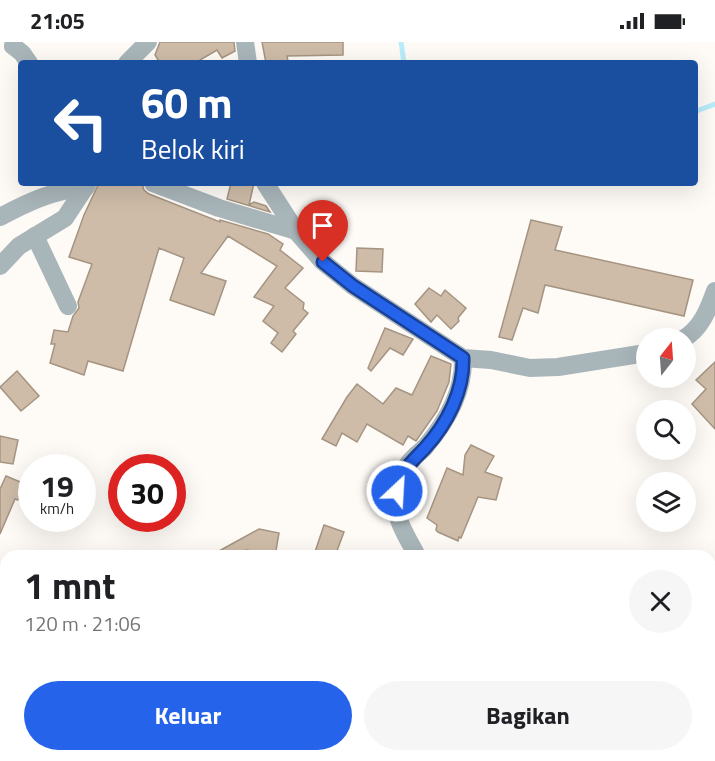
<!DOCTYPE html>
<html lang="id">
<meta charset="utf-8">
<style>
body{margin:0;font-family:"Titillium Web",sans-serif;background:#f6f6f6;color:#202124;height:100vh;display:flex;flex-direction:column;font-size:22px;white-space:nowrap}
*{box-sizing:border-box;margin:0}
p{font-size:20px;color:#757577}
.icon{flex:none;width:33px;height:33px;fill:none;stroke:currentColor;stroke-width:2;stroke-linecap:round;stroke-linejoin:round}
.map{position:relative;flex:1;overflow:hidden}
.drawer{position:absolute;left:0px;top:508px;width:716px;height:212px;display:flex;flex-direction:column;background:#fff;border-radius:18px 18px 0 0;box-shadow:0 6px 24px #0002}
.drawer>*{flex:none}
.guide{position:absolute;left:18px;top:18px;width:680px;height:126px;border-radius:6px;box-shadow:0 6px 24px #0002;background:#1a4fa0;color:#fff;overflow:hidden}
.needle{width:39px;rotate:17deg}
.tools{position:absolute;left:636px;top:286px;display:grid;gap:12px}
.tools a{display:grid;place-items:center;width:60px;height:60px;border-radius:50%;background:#fff;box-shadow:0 6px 24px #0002;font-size:30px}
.speed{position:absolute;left:18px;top:412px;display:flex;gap:12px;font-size:30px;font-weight:700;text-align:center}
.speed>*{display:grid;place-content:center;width:78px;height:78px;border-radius:50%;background:#fff;box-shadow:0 6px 24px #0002;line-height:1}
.speed small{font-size:15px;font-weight:400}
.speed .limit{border:9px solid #d22;background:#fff;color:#111}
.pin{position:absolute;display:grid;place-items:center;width:51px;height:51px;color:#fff;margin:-62px -26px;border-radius:50% 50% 50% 0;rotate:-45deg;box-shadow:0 0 6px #0007}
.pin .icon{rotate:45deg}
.me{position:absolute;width:66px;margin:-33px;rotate:25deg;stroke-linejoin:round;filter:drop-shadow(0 0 4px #0008)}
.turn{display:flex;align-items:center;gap:21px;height:126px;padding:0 24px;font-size:27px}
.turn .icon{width:78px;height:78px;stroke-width:2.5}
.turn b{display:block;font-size:42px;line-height:51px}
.round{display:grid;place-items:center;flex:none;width:63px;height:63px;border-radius:32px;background:#f6f6f6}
.head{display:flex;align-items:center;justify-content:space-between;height:102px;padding:0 24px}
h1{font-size:36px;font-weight:700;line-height:45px}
.button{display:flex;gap:12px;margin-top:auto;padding:12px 24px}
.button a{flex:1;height:69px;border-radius:36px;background:#2563eb;color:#fff;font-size:24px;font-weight:700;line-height:69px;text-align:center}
.button a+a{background:#f6f6f6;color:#202124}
.status{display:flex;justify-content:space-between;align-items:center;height:42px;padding:0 30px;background:#fff;direction:ltr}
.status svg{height:16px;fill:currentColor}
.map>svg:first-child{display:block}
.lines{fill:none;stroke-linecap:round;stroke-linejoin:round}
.stream{stroke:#b9edfb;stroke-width:5}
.building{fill:#cebca8;stroke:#a49481;stroke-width:1.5}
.street{stroke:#a8b5b9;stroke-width:18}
.route-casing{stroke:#184099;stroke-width:15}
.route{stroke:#2563eb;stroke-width:10}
</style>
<div class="status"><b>21:05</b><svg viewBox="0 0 49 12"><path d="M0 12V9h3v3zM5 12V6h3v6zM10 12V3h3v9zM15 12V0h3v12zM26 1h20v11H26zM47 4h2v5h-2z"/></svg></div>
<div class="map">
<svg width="715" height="719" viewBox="0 0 715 719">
<rect width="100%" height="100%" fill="#fefaf6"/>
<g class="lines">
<g class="stream">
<polyline points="401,0 404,21"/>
<polyline points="694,70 715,62"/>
</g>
</g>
<g class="building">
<polygon points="160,0 234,0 235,9 222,16 217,8 195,21 160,21 155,13"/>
<polygon points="262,0 343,0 343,13 287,14 288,19 266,21"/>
<polygon points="99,141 142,141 144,148 149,152 220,180 220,178 268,192 283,202 280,208 303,226 285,246 304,261 303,267 308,271 293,289 296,292 282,310 271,301 278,291 263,279 274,264 254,255 277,224 228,194 201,231 226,239 214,273 170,258 184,216 159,206 123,329 88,319 84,333 50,321 55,302 51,302 54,288 68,290 73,274 79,266 78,260 92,222 69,215 84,173"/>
<polygon points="231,141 254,141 249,163 254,160 266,164 270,170 227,157"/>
<polygon points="531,178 562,185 555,208 693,238 684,274 545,243 538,271 523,266 512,298 499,295"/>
<polygon points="357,206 383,207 382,230 356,229"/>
<polygon points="429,246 441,254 445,248 466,266 458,276 459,279 451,287 437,273 431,280 415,262"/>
<polygon points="385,286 413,297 403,313 390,306 371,329 368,326"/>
<polygon points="431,314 451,322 449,340 437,369 416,399 408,394 403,403 367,382 357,400 342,391 336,404 322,397 347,355 357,342 383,362 396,346 412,353"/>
<polygon points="715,320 715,387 692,362 706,347 696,338"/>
<polygon points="17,329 39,354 21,369 0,345"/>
<polygon points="0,394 18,398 13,422 0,420"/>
<polygon points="471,403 494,414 485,430 502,436 496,458 478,455 461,496 459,495 458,499 438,490 436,488 437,483 427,476 447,426 463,433 465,413"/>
<polygon points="6,434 25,442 18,458 15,457 0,492 0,447"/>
<polygon points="324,483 344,490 335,514 328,514 315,510"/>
<polygon points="259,487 279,491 275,514 246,508 245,514 210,514"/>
</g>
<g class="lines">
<g class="street">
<polyline points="14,0 13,4 22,11 29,21"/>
<polyline points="245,0 248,21"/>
<polyline points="127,21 148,0"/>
<polyline points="153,141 219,166 296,189"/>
<path d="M265 141 296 189 323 220 353 244 463 316C464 350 447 379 426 404 423 408 420 410 416 413 401 427 393 447 396 468 399 484 410 500 417 514"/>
<path d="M0 175C30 159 52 149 86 145"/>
<polyline points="35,194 68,264"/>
<polyline points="0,224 19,204 65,176 88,141"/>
<path d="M683 297C701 287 708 268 715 249"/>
<polyline points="463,316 491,318 530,326 558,325 646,311"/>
<polyline points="496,714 501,719"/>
<polyline points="306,719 317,714"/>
<polyline points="456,719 461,714"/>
<polyline points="689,719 706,714"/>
</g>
</g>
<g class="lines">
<defs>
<path id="route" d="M323 220 353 244 463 316C464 349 447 382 425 406 412 420 400 429 397 449"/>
</defs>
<use href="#route" class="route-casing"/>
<use href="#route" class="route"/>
</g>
</svg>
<div class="tools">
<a><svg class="needle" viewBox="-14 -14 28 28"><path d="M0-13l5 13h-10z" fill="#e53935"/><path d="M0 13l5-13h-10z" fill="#757577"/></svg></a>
<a><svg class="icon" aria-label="search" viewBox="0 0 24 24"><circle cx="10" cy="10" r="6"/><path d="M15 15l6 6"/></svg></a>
<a><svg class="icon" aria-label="layers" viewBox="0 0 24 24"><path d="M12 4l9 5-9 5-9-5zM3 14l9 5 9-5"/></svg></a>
</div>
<div class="speed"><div>19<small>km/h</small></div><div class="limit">30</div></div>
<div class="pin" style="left:323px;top:220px;background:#d93025"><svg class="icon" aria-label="arrive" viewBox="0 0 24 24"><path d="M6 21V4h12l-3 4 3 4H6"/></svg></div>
<svg class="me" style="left:397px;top:449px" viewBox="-20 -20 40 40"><circle r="17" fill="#2563eb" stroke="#fff" stroke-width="3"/><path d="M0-11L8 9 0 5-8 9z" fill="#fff"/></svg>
<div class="guide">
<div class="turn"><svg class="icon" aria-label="left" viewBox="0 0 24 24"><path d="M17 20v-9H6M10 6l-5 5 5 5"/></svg><div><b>60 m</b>Belok kiri</div></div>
</div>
<section class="drawer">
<div class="head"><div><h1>1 mnt</h1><p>120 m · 21:06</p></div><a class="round"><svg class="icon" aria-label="close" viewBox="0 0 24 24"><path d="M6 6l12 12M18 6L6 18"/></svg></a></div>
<div class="button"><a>Keluar</a><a>Bagikan</a></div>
</section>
</div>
